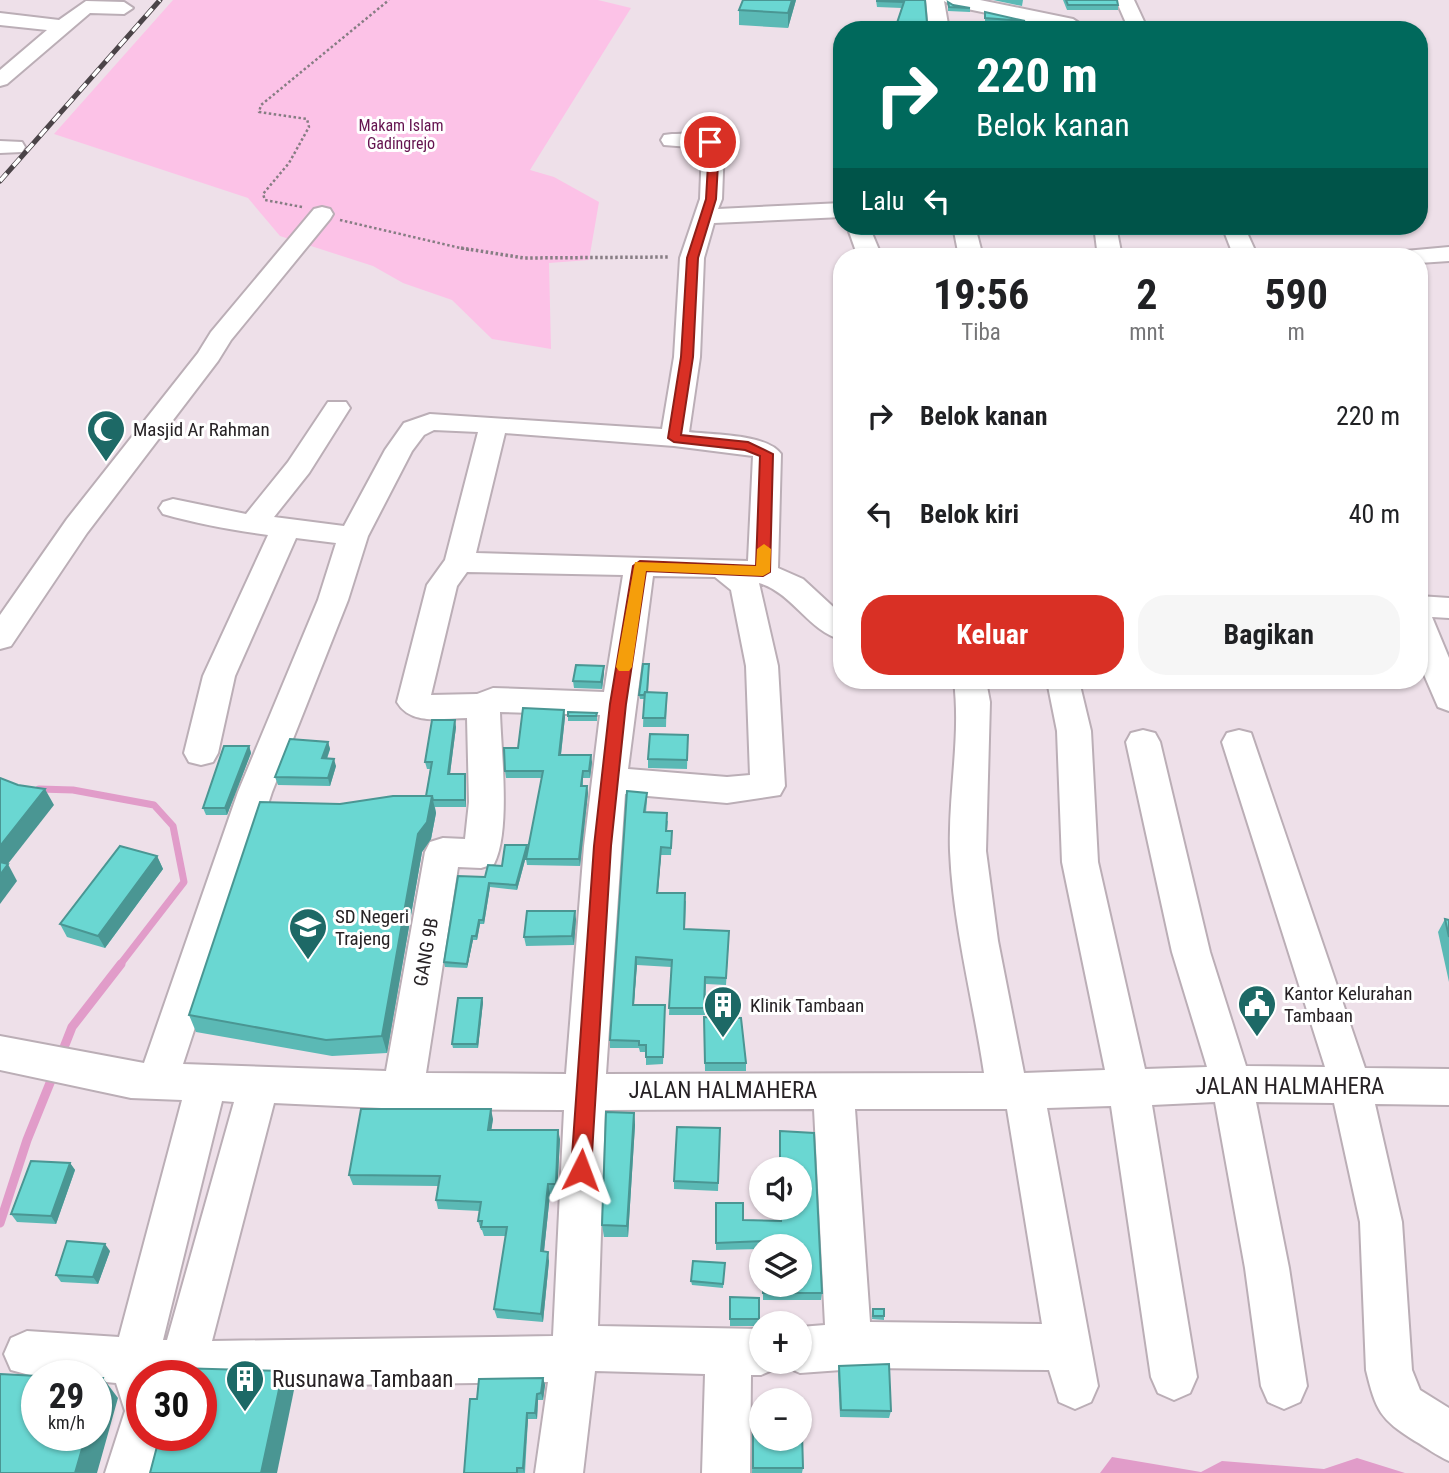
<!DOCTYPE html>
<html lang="id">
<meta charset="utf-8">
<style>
body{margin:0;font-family:"Roboto Condensed",sans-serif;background:#f6f6f6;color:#202124;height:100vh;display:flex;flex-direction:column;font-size:26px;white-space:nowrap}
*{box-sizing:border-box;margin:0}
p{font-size:23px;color:#757577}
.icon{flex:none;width:38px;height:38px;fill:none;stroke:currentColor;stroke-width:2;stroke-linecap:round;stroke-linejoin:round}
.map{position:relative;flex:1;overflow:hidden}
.panel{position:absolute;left:833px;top:248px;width:595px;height:441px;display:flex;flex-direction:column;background:#fff;border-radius:28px;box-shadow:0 2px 5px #0004}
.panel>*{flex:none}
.guide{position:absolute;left:833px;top:21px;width:595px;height:214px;border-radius:28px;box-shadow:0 2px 5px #0004;background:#00695c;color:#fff;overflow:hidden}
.tools{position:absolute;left:749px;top:1157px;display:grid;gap:14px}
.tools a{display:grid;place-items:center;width:63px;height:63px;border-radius:50%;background:#fff;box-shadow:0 2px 5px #0004;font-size:35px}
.speed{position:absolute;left:21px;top:1360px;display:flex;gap:14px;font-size:35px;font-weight:700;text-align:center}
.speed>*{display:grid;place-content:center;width:91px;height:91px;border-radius:50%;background:#fff;box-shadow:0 2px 5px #0004;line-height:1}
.speed small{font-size:18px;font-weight:400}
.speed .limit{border:10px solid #d22;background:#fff;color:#111}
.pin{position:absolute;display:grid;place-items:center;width:60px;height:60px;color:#fff;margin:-30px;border:4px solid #fff;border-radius:50%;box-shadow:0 2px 7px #0007}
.me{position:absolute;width:77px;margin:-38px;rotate:3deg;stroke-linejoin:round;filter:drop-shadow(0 0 5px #0008)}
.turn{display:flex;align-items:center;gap:24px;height:147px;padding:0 28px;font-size:32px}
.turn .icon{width:91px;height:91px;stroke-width:2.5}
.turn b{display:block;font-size:49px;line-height:60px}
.then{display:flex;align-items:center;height:66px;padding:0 28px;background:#0003;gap:14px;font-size:26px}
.eta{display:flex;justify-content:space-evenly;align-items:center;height:119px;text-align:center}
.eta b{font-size:42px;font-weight:700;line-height:49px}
.primary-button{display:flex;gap:14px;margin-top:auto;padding:14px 28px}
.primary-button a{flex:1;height:80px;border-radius:28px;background:#d93025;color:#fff;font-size:28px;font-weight:700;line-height:80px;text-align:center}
.primary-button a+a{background:#f6f6f6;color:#202124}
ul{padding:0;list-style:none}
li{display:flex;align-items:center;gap:21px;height:98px;padding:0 28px}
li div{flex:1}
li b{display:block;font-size:26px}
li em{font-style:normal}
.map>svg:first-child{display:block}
.green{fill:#fcc2e7}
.water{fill:#e19cc9}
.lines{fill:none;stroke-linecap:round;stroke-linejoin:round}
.stream-far1{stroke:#e19cc9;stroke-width:7}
.stream{stroke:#e19cc9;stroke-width:9}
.minor-casing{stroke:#bbaeb6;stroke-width:4}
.path-far1{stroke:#867d83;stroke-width:2.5;stroke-dasharray:2.5 2.5;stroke-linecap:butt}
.path{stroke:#867d83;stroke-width:3.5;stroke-dasharray:2.5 2.5;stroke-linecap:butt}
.minor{fill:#fff;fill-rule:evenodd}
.rail-casing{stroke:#4b4448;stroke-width:5}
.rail{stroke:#fff;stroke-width:3.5;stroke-dasharray:10;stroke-linecap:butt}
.wall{fill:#5bb9b5}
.shaded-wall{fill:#4a9693}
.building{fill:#6ad7d2;stroke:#4a9693;stroke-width:2}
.route{fill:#d93025;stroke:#8d1f18;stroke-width:2}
.slow{fill:#f59e0b}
.labels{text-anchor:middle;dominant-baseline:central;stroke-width:6;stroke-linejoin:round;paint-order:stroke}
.far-park-label{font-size:16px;fill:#64134f;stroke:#fff}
.poi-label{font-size:19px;fill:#272225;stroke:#fff;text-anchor:start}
.street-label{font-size:19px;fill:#272225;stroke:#fff}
.near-street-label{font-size:23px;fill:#272225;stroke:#fff}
.near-poi-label{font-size:23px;fill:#272225;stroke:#fff;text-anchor:start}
</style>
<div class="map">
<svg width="1449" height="1473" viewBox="0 0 1449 1473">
<rect width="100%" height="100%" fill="#eee0e9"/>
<polygon class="green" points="173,0 598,0 631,8 530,170 554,177 599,202 589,260 549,263 551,349 492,339 452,300 403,283 373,266 280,236 248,198 54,134"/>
<polygon class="water" points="1112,1457 1201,1472 1222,1461 1324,1469 1357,1458 1405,1473 1100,1473"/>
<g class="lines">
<polyline class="stream-far1" points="39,789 73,790 154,805 173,826 184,882 119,966"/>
<g class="stream">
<polyline points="61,1055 72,1027 121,964"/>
<polyline points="0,1223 27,1140 54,1073"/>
</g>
<defs>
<g id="minor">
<polygon points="926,0 980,0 1073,19 1082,25 1080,29 1068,30 953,6 944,1 949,30 929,30"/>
<polygon points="1116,0 1134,0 1148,30 1129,30"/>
<polygon points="86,1 124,2 133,8 124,14 90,13 7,84 0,86 0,70 47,30 0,25 0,13 59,20"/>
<path d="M672 134C689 134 712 130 724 145L722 199 718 209 842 203V217L714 223 704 258 700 357 689 432C713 435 767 434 781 454L778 568 803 579 842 615V640C807 630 793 593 759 583L778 666 785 786 780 795 727 803 625 794 606 1074 984 1073C973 999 953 926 950 851 948 794 961 738 954 681H986L990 702 986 851 998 941 1024 1073 1105 1070 1062 862 1057 731 1047 681H1079L1091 731 1098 862 1145 1069 1207 1067 1172 952 1126 742 1131 733 1143 730 1155 733 1160 742 1210 952 1246 1066 1325 1067 1222 742 1227 733 1239 730 1251 733 1365 1068 1449 1069V1105L1375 1104 1402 1222 1412 1370 1420 1390 1449 1408V1461C1436 1455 1427 1448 1415 1441 1380 1419 1376 1411 1366 1370L1360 1222 1334 1103 1256 1102 1289 1268 1307 1386 1300 1402 1284 1409 1268 1402 1261 1386 1245 1268 1215 1102 1152 1105 1197 1377 1190 1393 1174 1400 1158 1393 1151 1377 1111 1106 1047 1108 1098 1386 1091 1402 1075 1409 1059 1402 1049 1370 869 1368 800 1373 784 1366 782 1362H800V1327L825 1325 814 1109 605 1110 598 1326 761 1329V1362H780L777 1368 761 1375H751L750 1473H702L705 1374 595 1371 583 1473H535L548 1382 201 1387V1376H142V1435H163L153 1473H105L125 1411 116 1383 96 1381V1376L37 1377 11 1370 4 1354 11 1338 27 1331 119 1337 182 1100 131 1098 0 1070V1036L144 1063 238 792 318 600 336 543 296 538 235 676 218 753 213 762 201 765 189 762 184 753 203 676 268 535C232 530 198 524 163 514L159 508 163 502 173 499 246 514 288 462 328 402H346L350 408 309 473 274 517 344 526 385 450 404 423 430 414 662 429 674 357 680 258 700 199 702 148 664 145 661 140 664 135ZM434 430 478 432 445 560 427 585 397 702C411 726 442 718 467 718L469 802 465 839 443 838 430 842 425 852 386 1071 183 1064 272 792 348 600 368 536 412 451 424 435ZM505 433 674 446 753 456 748 561 476 553ZM467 572 623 575 604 692 493 688 477 694 431 695 457 586ZM653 576 715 577 731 590 746 666 750 775 727 777 628 769ZM500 712 600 715 584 846 566 1074 426 1073 458 867 481 868 494 864C511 831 501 751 500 712ZM222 1101 234 1102 167 1340H163ZM274 1103 403 1109 564 1110 553 1336 212 1341ZM855 1109H1007L1042 1324 870 1322Z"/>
<polygon points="0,141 22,142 25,147 22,152 0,153"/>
<polygon points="322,207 330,209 333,214 330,219 231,340 218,361 87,533 11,646 0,649 0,615 67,519 198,353 211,332 314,209"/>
<polygon points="847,226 869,226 882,257 858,257"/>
<polygon points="953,226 975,226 983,257 959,257"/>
<polygon points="1094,226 1116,226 1122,257 1098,257"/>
<polygon points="1222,226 1244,226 1258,257 1234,257"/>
<polygon points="1449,247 1449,261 1419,263 1419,257 1390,257 1394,252"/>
<polygon points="1419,596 1449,598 1449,618 1432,617 1449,658 1449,711 1438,707 1419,663"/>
</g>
</defs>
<use href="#minor" class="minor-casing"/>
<g class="path-far1">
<polyline points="302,207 265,200 263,194 289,163 309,127 307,119 259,112 261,105 389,0"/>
<polyline points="340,220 469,250"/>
</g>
<polyline class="path" points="461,248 524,258 670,257"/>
<use href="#minor" class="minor"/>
<defs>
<polyline id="rail" points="0,181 160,0"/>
</defs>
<use href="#rail" class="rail-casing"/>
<use href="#rail" class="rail"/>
</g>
<g class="wall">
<polygon points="743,0 796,0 788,28 739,25 739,10"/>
<polygon points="876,0 925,0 927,23 926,30 896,30 902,8 877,7"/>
<polygon points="993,0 1023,0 1022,6"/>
<polygon points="1063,0 1117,0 1118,5 1118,10 1067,10"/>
<polygon points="948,2 953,5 970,8 970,12 948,11"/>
<polygon points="985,12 1025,21 1025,25 985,22"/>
<polygon points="649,664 648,692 667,693 666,727 643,727 644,699 640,699 639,695"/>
<polygon points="604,673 602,689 574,688 573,681"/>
<polygon points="597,713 597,721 568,721 568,716"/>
<polygon points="565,717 561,755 592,762 590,778 583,778 583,786 587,786 588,793 580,866 527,865 526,859 542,778 506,778 505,771 518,748"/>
<polygon points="456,727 450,774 466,781 466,807 435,807 436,813 431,839 422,852 387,1053 332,1056 196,1032 189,1015 340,804 426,796 430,769 427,769 425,762"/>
<polygon points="688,735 687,769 648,768 648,759"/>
<polygon points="328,742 330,749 327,759 336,766 330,786 278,785 275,777"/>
<polygon points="249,746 251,753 227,815 206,815 203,808"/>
<polygon points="647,793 647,800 646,813 668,821 667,831 672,838 671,855 661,855 658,893 686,901 685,929 729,938 726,985 706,984 705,1015 669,1015 671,967 637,965 634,1005 665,1013 663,1064 646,1065 646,1052 640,1052 639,1048 610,1048 610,1040"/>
<polygon points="527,845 528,849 517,890 490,887 484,924 480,924 477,940 473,940 467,968 445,967 444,962 485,877 502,866"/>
<polygon points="157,856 163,869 105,948 67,937 60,924"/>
<polygon points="576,919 574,945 526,946 524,937"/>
<polygon points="1445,919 1449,920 1449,982 1438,932"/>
<polygon points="483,1002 478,1048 453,1048 452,1044"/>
<polygon points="704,1017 746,1063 746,1071 705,1071"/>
<polygon points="634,1113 635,1125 628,1237 604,1237 602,1225"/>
<polygon points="493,1119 491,1130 560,1139 557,1194 550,1194 544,1251 549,1261 543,1322 497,1318 494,1309 506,1236 484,1236 482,1230 481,1230 478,1221 480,1211 438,1209 436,1200 438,1186 353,1185 349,1175"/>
<polygon points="720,1128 718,1191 674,1189 674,1181"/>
<polygon points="780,1131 814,1133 822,1293 821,1300 763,1300 763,1284 800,1284 800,1246 761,1246 761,1249 716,1250 716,1203 743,1203 743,1220 780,1221 780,1208 800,1208 800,1169 780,1169"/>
<polygon points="70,1163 75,1170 56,1224 17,1222 11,1214"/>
<polygon points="110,1251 98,1284 61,1282 56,1275"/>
<polygon points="725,1263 723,1288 692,1285 691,1281"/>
<polygon points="730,1297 759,1298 759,1326 730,1326"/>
<polygon points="873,1309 884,1316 884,1320 872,1319"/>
<polygon points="839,1366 891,1411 889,1418 840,1417 838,1373"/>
<polygon points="543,1378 545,1385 543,1400 538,1400 537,1419 528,1419 525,1473 464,1473"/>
<polygon points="753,1432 803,1468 802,1473 752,1473"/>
</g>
<g class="shaded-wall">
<polygon points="792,0 796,0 788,28 788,13"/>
<polygon points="604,666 604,673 602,689 601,682"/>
<polygon points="564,710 565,717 560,762 559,755"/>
<polygon points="455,720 456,727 449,781 448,774"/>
<polygon points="328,742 330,749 324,766 322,758"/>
<polygon points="249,746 251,753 227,815 225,808"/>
<polygon points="591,755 592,762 590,778 589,771"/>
<polygon points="334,759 336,766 330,786 328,778"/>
<polygon points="465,774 466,781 466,807 465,800"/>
<polygon points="587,786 588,793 580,866 579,859"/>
<polygon points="45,789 54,805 0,874 0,846"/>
<polygon points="432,796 436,813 431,839 422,852 387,1053 382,1036 418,834"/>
<polygon points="527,845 528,849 517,890 516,885"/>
<polygon points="661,847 661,855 657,900 657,893"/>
<polygon points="157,856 163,869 105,948 98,936"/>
<polygon points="8,864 17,881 0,904 0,875"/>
<polygon points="489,883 490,887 484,924 483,920"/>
<polygon points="575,911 576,919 574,945 572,936"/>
<polygon points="479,920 480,924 477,940 476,936"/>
<polygon points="472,936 473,940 467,968 467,964"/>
<polygon points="636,957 637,965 633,1012 633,1005"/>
<polygon points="482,998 483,1002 478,1048 477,1044"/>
<polygon points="491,1109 493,1119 490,1139 488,1130"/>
<polygon points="634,1113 635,1125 628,1237 627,1226"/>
<polygon points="558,1130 560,1139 557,1194 556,1184"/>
<polygon points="70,1163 75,1170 56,1224 51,1216"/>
<polygon points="548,1184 550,1194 543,1261 541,1251"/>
<polygon points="105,1244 110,1251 98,1284 93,1277"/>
<polygon points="548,1252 549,1261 543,1322 541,1314"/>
<polygon points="283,1371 294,1390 277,1473 261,1473"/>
<polygon points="103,1378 118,1398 97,1473 75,1473 86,1435 96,1435 96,1401"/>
<polygon points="543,1378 545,1385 543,1400 541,1393"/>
<polygon points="537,1394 538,1400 537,1419 535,1413"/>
<polygon points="527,1413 528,1419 524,1473 523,1468"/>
</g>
<g class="building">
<polygon points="743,0 792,0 788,13 739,10"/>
<polygon points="877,0 925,0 927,23 924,29 896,26 904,2 877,1"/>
<polygon points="1066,0 1117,0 1118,5 1068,5"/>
<polygon points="948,2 953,5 970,8 949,7"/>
<polygon points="985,12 1025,21 985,18"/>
<polygon points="643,664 649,664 647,692 645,692 644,695 639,695"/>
<polygon points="576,665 604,666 601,682 573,681"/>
<polygon points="645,692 667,693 665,718 643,718"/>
<polygon points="523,708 564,710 559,755 591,755 589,771 583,771 581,786 587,786 579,859 526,859 543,771 505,771 504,748 518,748"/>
<polygon points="568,712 597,713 596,716 568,716"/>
<polygon points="432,720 455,720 448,774 465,774 465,800 433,800 432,796 426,796 432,762 425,762"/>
<polygon points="650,734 688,735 687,760 648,759"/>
<polygon points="290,739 328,742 322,758 334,759 328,778 275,777"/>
<polygon points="224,746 249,746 225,808 203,808"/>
<polygon points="0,778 18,785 45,789 0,846"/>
<polygon points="627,791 647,793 644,812 667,813 666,831 672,831 671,848 661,847 657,893 685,893 684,929 729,931 726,978 705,977 704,1008 669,1008 672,960 636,957 633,1005 665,1005 663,1057 646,1057 646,1045 639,1045 639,1041 610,1040"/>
<polygon points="393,796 432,796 427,822 418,834 382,1036 326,1040 189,1015 260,802 340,804"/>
<polygon points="505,845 527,845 516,885 489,883 483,920 479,920 476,936 472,936 467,964 444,962 458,876 485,877 488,865 502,866"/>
<polygon points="120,846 157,856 98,936 60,924"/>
<polygon points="0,862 8,864 0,875"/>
<polygon points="527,911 575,911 572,936 524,937"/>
<polygon points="1445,919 1449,920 1449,937"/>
<polygon points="458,998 482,998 477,1044 452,1044"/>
<polygon points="704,1017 741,1018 746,1063 705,1063"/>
<polygon points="361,1109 491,1109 488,1130 558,1130 556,1184 548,1184 541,1251 548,1252 541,1314 494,1309 507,1227 481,1227 482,1221 478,1221 481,1202 436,1200 440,1176 349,1175"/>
<polygon points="606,1112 634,1113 627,1226 602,1225"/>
<polygon points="677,1127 720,1128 718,1183 674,1181"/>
<polygon points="780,1131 814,1133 822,1293 763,1293 763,1284 800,1284 800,1246 764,1246 764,1241 716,1243 716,1203 743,1203 743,1220 781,1221 781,1208 800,1208 800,1169 780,1169"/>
<polygon points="31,1161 70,1163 51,1216 11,1214"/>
<polygon points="67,1241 105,1244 93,1277 56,1275"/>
<polygon points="693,1261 725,1263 723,1284 691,1281"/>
<polygon points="730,1297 759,1298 759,1319 730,1319"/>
<rect x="873" y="1309" width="11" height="7"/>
<polygon points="889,1364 891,1411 841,1410 839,1366"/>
<polygon points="177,1368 283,1371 261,1473 150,1473 160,1435 201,1435 201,1376 175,1376"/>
<polygon points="0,1374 37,1376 37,1435 86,1435 75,1473 0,1473"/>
<polygon points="96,1378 103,1378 96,1401"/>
<polygon points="543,1378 541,1393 537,1394 535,1413 527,1413 523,1468 517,1468 517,1473 464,1473 470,1399 477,1399 479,1379"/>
<polygon points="753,1432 761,1432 761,1438 800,1438 800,1432 802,1432 803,1468 753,1468"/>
</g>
<polygon class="route" points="710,139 719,147 716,199 698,258 693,357 681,435 748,442 773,454 770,572 763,576 646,571 626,704 611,846 591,1170 588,1176 581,1179 574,1176 571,1170 594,846 610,704 633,566 640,561 756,566 760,456 745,450 674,442 668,438 681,357 687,258 706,199 709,147 705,142"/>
<polygon class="slow" points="764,544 771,549 770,572 763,576 646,571 632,667 629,671 619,671 616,667 635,562 756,566 757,549"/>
<defs>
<symbol id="mosque-pin" viewBox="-11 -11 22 30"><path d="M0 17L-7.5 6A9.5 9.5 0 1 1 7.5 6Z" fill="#1d6966" stroke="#fff"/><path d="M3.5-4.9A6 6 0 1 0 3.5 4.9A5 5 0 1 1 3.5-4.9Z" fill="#fff"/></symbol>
<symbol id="school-pin" viewBox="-11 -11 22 30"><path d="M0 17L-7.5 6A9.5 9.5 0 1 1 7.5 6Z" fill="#1d6966" stroke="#fff"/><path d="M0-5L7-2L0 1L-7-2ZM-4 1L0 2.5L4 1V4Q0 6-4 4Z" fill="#fff"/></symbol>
<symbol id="civic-pin" viewBox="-11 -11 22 30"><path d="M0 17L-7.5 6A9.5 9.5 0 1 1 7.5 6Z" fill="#1d6966" stroke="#fff"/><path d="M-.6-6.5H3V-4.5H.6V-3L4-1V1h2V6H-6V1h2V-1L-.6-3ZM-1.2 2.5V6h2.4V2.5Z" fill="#fff"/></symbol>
<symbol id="building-pin" viewBox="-11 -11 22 30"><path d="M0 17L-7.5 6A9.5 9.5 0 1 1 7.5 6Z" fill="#1d6966" stroke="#fff"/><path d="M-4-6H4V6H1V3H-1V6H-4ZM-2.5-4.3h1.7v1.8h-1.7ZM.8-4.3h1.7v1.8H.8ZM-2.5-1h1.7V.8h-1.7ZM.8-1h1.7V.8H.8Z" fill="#fff"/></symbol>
</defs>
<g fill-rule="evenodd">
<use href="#mosque-pin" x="84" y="407" width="44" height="60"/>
<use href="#school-pin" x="286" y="905" width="44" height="60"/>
<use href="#civic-pin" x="1235" y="982" width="44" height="60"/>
<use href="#building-pin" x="701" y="983" width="44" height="60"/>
<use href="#building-pin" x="223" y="1357" width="44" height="60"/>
</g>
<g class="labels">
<g class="far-park-label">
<text x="401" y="125">Makam Islam<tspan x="401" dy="18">Gadingrejo</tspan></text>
</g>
<g class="poi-label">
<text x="133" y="429">Masjid Ar Rahman</text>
<text x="335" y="916">SD Negeri<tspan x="335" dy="22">Trajeng</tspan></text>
<text x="1284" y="993">Kantor Kelurahan<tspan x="1284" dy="22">Tambaan</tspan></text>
<text x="750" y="1005">Klinik Tambaan</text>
</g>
<g class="street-label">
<text transform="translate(426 952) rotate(-80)">GANG 9B</text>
</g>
<g class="near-street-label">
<text x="1290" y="1086">JALAN HALMAHERA</text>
<text x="723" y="1090">JALAN HALMAHERA</text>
</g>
<g class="near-poi-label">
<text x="272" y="1379">Rusunawa Tambaan</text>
</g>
</g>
</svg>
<div class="tools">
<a><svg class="icon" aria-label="sound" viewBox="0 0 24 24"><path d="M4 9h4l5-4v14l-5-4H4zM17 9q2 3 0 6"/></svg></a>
<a><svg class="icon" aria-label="layers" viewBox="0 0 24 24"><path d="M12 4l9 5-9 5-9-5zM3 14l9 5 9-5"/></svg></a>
<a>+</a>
<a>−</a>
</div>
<div class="speed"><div>29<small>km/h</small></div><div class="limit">30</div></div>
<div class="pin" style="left:710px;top:142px;background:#d93025"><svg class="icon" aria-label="arrive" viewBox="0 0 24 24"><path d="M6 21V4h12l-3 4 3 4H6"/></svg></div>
<svg class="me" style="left:581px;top:1170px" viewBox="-20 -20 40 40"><path d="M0-17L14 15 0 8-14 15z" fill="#d93025" stroke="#fff" stroke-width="4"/></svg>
<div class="guide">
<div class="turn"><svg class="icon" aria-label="right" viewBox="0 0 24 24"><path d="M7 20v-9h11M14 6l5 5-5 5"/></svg><div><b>220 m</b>Belok kanan</div></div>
<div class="then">Lalu<svg class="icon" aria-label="left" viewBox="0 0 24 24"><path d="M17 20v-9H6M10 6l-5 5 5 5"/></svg></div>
</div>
<section class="panel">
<div class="eta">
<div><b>19:56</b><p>Tiba</p></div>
<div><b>2</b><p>mnt</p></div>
<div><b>590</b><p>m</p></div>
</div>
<ul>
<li><svg class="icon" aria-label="right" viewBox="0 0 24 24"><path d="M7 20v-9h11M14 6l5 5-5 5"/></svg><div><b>Belok kanan</b></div><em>220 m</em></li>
<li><svg class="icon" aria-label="left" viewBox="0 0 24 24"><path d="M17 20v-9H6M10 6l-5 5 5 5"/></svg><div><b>Belok kiri</b></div><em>40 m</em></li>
</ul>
<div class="primary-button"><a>Keluar</a><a>Bagikan</a></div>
</section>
</div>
